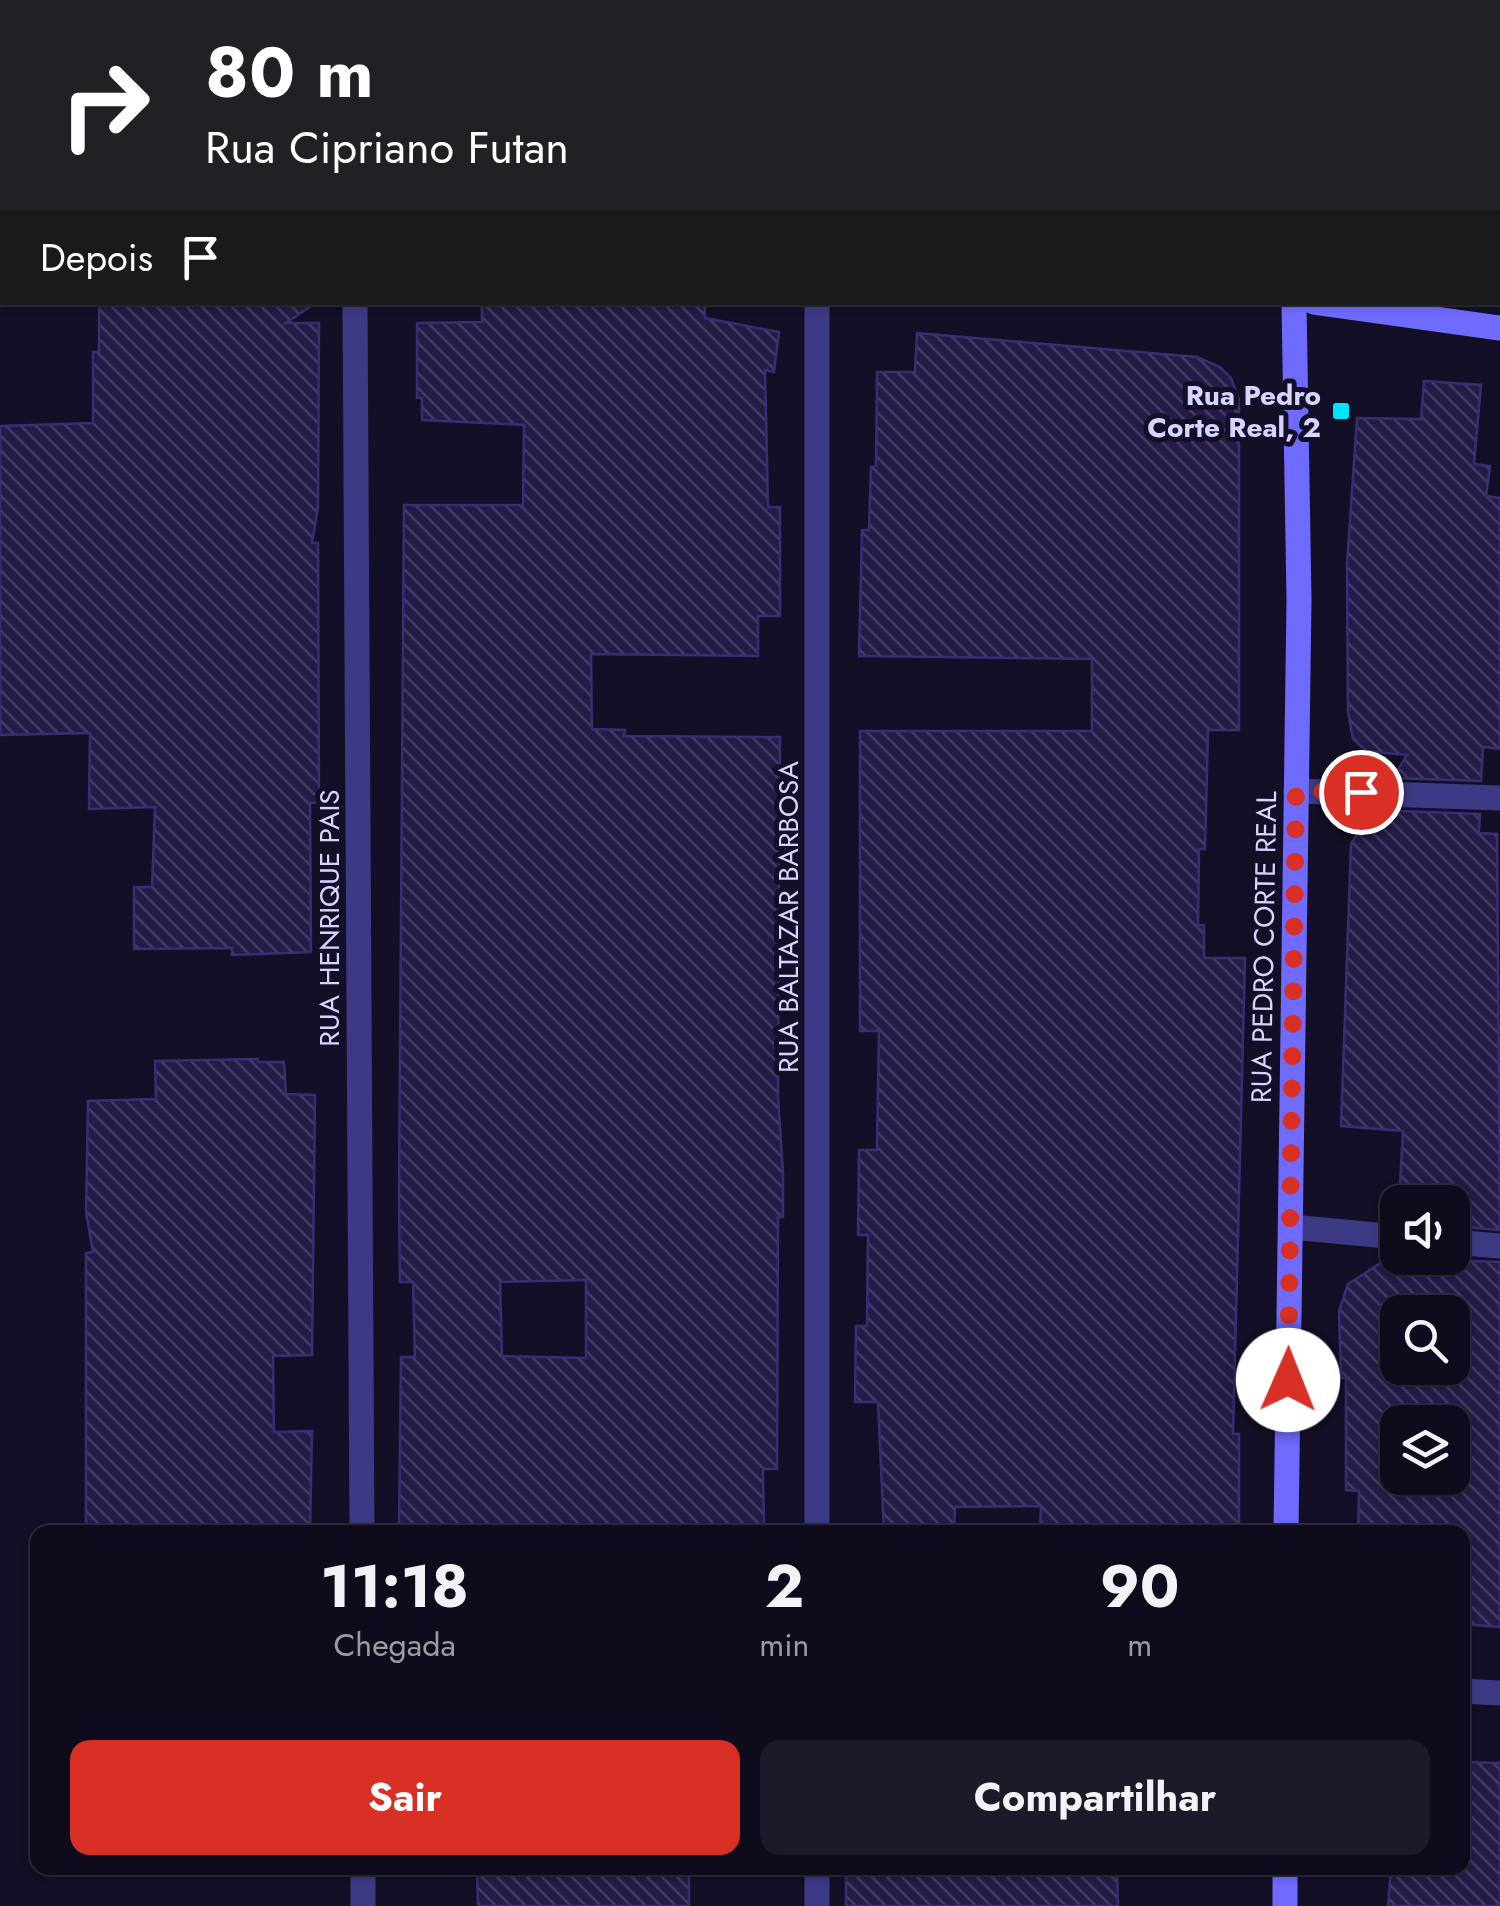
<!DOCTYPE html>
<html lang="pt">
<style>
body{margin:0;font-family:Jost,sans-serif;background:#1c1929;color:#f1f3f6;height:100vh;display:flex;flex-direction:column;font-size:38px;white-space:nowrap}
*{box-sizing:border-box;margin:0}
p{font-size:32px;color:#9b9ba3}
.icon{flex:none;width:55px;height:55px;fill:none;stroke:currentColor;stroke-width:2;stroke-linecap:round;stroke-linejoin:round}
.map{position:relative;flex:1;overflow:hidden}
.sheet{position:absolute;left:30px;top:1525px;width:1440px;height:350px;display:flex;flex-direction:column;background:#0e0b1c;border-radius:20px;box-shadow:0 2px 8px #0004,0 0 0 2px #2e2b3b}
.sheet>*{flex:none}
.hud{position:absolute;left:0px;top:0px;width:1500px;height:305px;box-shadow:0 2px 8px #0004,0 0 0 2px #2e2b3b;background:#202124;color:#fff;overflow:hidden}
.tools{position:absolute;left:1380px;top:1185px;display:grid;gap:20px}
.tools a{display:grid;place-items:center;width:90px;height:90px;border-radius:20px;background:#0e0b1c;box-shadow:0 2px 8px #0004,0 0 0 2px #2e2b3b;font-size:50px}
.pin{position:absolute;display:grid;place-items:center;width:85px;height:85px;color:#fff;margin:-42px;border:5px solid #fff;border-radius:50%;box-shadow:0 2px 10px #0007}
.me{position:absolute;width:110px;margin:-55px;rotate:1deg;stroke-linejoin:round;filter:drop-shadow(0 0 8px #0008)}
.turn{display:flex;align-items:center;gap:35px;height:210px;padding:0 40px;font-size:45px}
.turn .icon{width:130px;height:130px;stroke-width:2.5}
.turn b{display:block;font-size:70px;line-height:85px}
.then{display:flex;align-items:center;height:95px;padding:0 40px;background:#0003;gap:20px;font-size:38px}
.eta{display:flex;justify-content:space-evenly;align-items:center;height:170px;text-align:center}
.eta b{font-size:60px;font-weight:700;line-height:70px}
.button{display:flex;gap:20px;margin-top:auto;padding:20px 40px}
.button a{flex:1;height:115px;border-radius:20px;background:#d93025;color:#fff;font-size:40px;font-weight:700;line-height:115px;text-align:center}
.button a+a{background:#1c1929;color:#f1f3f6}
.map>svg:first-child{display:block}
.building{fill:url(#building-back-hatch);stroke:#3b2d73;stroke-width:2.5;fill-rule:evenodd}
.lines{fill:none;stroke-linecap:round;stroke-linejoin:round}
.street{stroke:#3d3a85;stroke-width:25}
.secondary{stroke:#6f6bff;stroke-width:25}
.route{stroke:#d93025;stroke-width:18;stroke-dasharray:0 32.4}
.poi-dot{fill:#00e5ff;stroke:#130f26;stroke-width:4}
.labels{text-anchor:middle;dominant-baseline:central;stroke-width:10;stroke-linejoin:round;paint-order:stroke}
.poi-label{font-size:28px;font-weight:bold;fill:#d9d4ff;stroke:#130f26;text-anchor:end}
.street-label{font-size:28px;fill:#d9d4ff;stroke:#130f26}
</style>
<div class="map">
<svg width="1500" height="1906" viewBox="0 0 1500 1906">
<defs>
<pattern id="building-back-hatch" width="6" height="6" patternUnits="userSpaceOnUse" patternTransform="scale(2.5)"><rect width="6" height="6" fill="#241b47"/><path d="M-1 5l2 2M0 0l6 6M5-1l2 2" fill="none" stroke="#433b63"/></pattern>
</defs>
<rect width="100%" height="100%" fill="#130f26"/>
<g class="building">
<polygon points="99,302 317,302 286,323 319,323 318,507 312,543 318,543 319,803 310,803 311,952 232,955 232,948 134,949 134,887 152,887 155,807 89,809 90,733 0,735 0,426 93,423 93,352 99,352"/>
<path d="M482 302H670L705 306V318L779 332 774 372 765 370 768 507H780V616H758V656L591 654 592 729 625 730 624 736 780 737 778 1097 783 1173V1217H778L777 1469H763L764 1527H746V1532H399L401 1357H415L413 1282H400L399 1196 404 505H523L524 425 422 420V398H417V323L482 322ZM586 1280V1358L502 1356 500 1282Z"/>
<polygon points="917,333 1197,357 1220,367 1231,378 1239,400 1239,730 1208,730 1205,849 1199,849 1198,925 1204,925 1204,958 1245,958 1233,1434 1239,1434 1239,1532 1040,1532 1041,1506 955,1507 954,1532 884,1532 878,1402 855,1402 856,1326 867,1326 868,1235 858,1235 859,1150 877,1150 879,1031 860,1031 860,731 1092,731 1092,659 859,656 862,530 869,530 871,467 876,466 877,372 915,372"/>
<polygon points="1424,381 1481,385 1474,464 1490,466 1486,496 1500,498 1500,749 1483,747 1481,781 1393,778 1407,755 1366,751 1353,739 1348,712 1347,564 1357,418 1421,419"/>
<polygon points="1373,810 1480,814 1479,833 1497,834 1500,1230 1452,1226 1452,1202 1399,1202 1403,1131 1341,1126 1351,844"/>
<polygon points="258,1059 258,1062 284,1062 286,1094 315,1095 312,1355 273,1356 274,1432 312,1431 310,1532 86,1532 86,1253 93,1252 86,1212 88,1101 156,1099 155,1061"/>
<path d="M1396 1253 1398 1258 1500 1262V1627L1462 1624V1532H1358L1359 1491 1346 1490V1378H1341L1339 1311 1348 1284ZM1398 1312H1452V1368H1398ZM1398 1422H1452V1478H1398Z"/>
<polygon points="1462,1762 1500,1763 1500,1906 1388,1906 1391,1868 1462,1868"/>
<polygon points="477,1868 689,1868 689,1906 478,1906"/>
<polygon points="846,1868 1117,1868 1118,1906 846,1906"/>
</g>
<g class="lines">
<g class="street">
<polyline points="263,0 263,2"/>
<polyline points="403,2 403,0"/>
<polyline points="0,185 2,185"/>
<polyline points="355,302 362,1532"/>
<polyline points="1296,791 1500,798"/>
<polyline points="1291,1227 1398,1237"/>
<polyline points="1452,1242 1500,1246"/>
<polyline points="817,1532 817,302"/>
<polyline points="1462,1691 1500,1693"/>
<polyline points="363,1868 363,1906"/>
<polyline points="817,1868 817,1906"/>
</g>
<g class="secondary">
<polyline points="1498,286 1500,284"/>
<polyline points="1314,302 1500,328"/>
<polyline points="1286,1532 1299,600 1294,302"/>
<polyline points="1285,1906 1285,1868"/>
</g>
</g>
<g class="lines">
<polyline class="route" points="1288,1380 1296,791 1361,792"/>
</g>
<rect class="poi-dot" x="1331" y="401" width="20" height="20" rx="5"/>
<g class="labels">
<g class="poi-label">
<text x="1321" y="395">Rua Pedro<tspan x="1321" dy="32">Corte Real, 2</tspan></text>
</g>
<g class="street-label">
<text transform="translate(788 917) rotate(-90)">RUA BALTAZAR BARBOSA</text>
<text transform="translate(329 918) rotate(-90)">RUA HENRIQUE PAIS</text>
<text transform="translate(1264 947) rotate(-89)">RUA PEDRO CORTE REAL</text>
</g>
</g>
</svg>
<div class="tools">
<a><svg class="icon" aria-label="sound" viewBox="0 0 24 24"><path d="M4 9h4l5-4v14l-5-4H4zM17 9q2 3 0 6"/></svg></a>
<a><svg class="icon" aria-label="search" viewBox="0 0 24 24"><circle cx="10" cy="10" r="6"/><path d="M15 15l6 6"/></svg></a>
<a><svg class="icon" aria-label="layers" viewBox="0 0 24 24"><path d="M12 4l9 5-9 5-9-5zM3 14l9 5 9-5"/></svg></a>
</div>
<div class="pin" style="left:1361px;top:792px;background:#d93025"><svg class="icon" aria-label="arrive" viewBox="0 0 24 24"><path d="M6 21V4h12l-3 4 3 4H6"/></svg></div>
<svg class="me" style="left:1288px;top:1380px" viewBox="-20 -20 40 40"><circle r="19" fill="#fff"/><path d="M0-13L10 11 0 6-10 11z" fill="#d93025"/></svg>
<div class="hud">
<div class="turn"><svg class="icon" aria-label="right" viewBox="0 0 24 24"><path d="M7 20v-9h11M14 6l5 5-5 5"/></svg><div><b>80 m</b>Rua Cipriano Futan</div></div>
<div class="then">Depois<svg class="icon" aria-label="arrive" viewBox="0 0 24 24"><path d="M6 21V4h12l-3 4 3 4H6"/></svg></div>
</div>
<section class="sheet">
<div class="eta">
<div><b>11:18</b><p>Chegada</p></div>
<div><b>2</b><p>min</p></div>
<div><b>90</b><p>m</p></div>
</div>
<div class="button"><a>Sair</a><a>Compartilhar</a></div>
</section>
</div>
